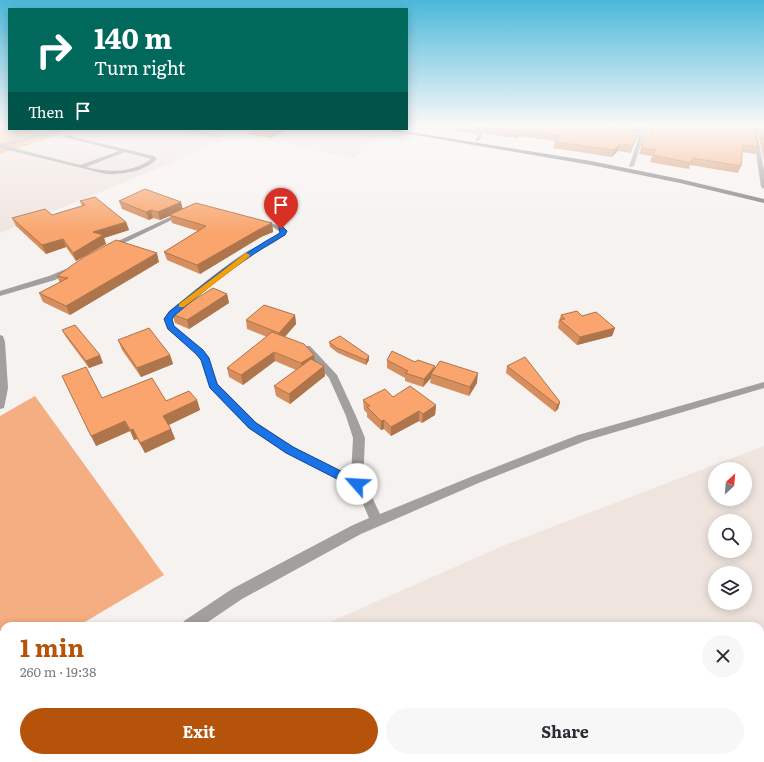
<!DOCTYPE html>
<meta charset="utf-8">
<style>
body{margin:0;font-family:Literata,serif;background:#f7f7f7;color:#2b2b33;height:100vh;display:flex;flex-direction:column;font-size:15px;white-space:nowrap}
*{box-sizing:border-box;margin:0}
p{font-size:13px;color:#7c7c81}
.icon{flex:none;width:22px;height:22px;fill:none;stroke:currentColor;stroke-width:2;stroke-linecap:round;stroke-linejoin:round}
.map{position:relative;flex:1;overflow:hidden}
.panel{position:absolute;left:0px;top:622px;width:764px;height:140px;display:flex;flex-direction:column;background:#fff;border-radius:12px 12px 0 0;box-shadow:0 2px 10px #0003}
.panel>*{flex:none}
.banner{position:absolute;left:8px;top:8px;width:400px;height:122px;border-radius:0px;box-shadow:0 2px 10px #0003;background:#00695c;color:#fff;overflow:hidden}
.needle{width:26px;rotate:26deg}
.fabs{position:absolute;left:708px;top:462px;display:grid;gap:8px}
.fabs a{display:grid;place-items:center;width:44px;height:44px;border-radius:50%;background:#fff;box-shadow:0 2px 10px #0003;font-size:20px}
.pin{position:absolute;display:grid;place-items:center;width:34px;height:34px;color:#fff;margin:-41px -17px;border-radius:50% 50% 50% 0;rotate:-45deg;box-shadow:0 0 4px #0007}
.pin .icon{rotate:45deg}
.me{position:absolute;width:44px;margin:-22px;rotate:296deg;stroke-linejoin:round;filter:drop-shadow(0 0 3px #0008)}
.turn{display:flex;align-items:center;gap:14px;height:84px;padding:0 20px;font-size:18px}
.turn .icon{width:52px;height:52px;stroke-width:2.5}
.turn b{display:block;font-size:28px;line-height:34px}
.then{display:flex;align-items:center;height:38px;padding:0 20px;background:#0003;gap:8px;font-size:15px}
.round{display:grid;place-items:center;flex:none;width:42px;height:42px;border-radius:21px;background:#f7f7f7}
.overview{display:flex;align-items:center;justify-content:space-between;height:68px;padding:0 20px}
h1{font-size:24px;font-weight:700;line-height:30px;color:#b45309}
.primary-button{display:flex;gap:8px;margin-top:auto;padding:8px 20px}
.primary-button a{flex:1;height:46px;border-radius:24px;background:#b45309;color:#fff;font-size:16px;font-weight:700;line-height:46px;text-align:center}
.primary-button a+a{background:#f7f7f7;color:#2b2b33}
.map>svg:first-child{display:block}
.built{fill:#efe4de;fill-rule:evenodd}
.green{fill:#f4ae82}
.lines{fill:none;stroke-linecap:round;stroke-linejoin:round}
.street{fill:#a1a09f;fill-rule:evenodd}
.secondary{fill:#7a7876;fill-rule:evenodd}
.wall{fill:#d68e5e}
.shaded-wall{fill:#ae744c}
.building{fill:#f9a56d;stroke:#ae744c}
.route{fill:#1a73e8;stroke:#114b97}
.slow{fill:#f59e0b}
</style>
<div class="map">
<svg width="764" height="762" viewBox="0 0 764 762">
<rect width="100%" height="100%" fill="#f6f2f0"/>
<g class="built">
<polygon points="77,129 349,129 386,135 354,158 239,135 0,233 0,154"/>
<path d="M764 446V762H105L109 758H760V626H321L505 545ZM715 469H745V499H715ZM715 521H745V551H715ZM715 573H745V603H715Z"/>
</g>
<g class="green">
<polygon points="0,126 9,126 9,129 77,129 0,154"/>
<polygon points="35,396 164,575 78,626 4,626 4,670 0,672 0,416"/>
</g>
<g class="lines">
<g class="street">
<polygon points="484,126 488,126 479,141 475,141"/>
<path d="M651 126H655L649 139 643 138 634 166 629 167 638 139 637 136 623 134C629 131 639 134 646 136Z"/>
<polygon points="752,126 756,126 764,170 764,189 761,187"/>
<path d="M59 129H67L5 146 80 165 119 151 64 137 66 135 154 156 157 159C144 172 124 174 106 174L0 148V144ZM125 152 151 159C132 173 108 173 86 167Z"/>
<polygon points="181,129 190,129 220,136 218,137"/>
<polygon points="181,212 186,213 112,249 106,249 105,247"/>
<path d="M260 220 277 225 287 231C278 244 259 249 246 258 221 275 199 296 175 315L172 319 174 326 203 350 209 358 218 384 256 422 294 447 351 476 353 438 346 416 329 378 302 348 304 346H310L337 375 356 416 365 438 363 484 372 497 380 514 473 476 578 435 764 382V388L585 441 481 482 361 534 242 599 202 626H181L184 621 232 589 351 526 369 518 363 504 353 488 286 453 248 428 209 387 201 360 197 354 167 329 164 319 169 311C193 292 217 271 243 254 254 246 271 242 280 232L273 227 258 223 257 222Z"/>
<polygon points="66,269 69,269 73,271 55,280 0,296 0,291 49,276"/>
<polygon points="0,335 3,336 5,342 8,388 4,408 0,409"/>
<polygon points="4,740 4,758 0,760 0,742"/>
</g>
<polygon class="secondary" points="380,129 391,129 591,161 680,179 764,199 764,203 680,183 591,165"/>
</g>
<g class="wall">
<polygon points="453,126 482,126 478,134 456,131 456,128 452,127"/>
<polygon points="487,126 649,126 645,134 638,133 631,153 618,151 612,157 553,148 555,141 519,136 517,138 485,134 485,128"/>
<polygon points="756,126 764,126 764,160"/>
<polygon points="248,129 289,129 270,138 249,134"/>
<polygon points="646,133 652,133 758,147 755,154 742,152 741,166 738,173 690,165 689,169 650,162 652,156 639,154"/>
<polygon points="80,201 126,222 129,230 104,238 106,244 76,261 66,247 46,254 16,226 12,218 52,215 82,206"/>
<polygon points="119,201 183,209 272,223 273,232 261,237 200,274 167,260 164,252 198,231 172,223 170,216 160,220 153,218 149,220 122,209"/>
<polygon points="159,262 70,315 43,302 39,293 60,283 57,276"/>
<polygon points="227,294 229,303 189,329 175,323 172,314"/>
<polygon points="295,315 296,324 285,337 315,361 324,366 325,376 290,404 276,396 274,386 296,370 275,361 243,385 229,377 227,368 267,337 247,329 246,320"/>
<polygon points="561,315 582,316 615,328 612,336 577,345 558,328 559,323 558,323"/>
<polygon points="62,330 103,363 89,368 66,337"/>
<polygon points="118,340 170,355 173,364 141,377 122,350"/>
<polygon points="329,342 369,360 366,365 338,353 330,347"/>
<polygon points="387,360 415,362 477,383 469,396 430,383 431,378 423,387 405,381 405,378 387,368"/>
<polygon points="507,366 560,402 558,409 555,412 506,373"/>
<polygon points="393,397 436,405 435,415 422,423 419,421 391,436 384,429 381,430 367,417 367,413 364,410 363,400"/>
<polygon points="102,398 166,401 197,400 200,410 168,425 171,429 175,439 145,453 137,439 134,440 130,431 96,446"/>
</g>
<g class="shaded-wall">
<polygon points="479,126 482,126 478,134 478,127"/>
<polygon points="648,126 649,126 645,134 647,128"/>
<polygon points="274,129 289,129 270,138 269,131"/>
<polygon points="520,129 519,136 517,138 518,131"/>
<polygon points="620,144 618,151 612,157 614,150"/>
<polygon points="181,202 183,210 160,220 158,212"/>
<polygon points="151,210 153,218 149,220 146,212"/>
<polygon points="126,222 129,230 104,238 106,244 76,261 73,253 93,232"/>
<polygon points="272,223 273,232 261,237 200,274 197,265 260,229"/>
<polygon points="63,239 66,247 46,254 42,245"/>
<polygon points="157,253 159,262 70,315 66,306"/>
<polygon points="227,294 229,303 189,329 187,320"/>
<polygon points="295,315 296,324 280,342 279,333"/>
<polygon points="615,328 612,336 577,345 580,337"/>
<polygon points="274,352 275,361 243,385 241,375"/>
<polygon points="100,355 103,363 89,368 86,361"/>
<polygon points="170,355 173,364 141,377 137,368"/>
<polygon points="314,355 315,365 302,373 301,363"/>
<polygon points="369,356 369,360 366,365 366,360"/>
<polygon points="324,366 325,376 290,404 289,394"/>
<polygon points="435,366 434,374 431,374 431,378 423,387 424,379"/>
<polygon points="478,373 477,383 469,396 470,387"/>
<polygon points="197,400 200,410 167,426 163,416"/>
<polygon points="560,402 558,409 555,412 557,405"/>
<polygon points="436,405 435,415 422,423 423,414"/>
<polygon points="419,411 419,421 391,436 391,427"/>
<polygon points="384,420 384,429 381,430 381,421"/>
<polygon points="125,421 130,431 96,446 91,436"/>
<polygon points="133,429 137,439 134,440 130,430"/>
<polygon points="171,429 175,439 145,453 140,443"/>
</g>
<g class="building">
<polygon points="466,126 479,126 478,127"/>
<polygon points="487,126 597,126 637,131 638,133 633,146 620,144 614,150 555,142 560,136 520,129 518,131 485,128"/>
<polygon points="629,126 648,126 647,128"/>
<polygon points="656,126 754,126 758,147 743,145 741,166 693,158 691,163 653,155 656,150 641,148 646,133 652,133"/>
<polygon points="760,126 764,126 764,140"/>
<polygon points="256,129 274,129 269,131"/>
<polygon points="145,189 181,202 158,212 151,210 146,212 119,201"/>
<polygon points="95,197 126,222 93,232 103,235 73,253 63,239 42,245 12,218 45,209 52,215 85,205 80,201"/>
<polygon points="196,203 272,223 260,229 197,265 164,252 206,226 169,215"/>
<polygon points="116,240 157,253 66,306 39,293 68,278 57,276 84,257"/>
<polygon points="213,288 227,294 187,320 172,314"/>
<polygon points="264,305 295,315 279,333 246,320"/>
<polygon points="577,311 582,316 596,312 615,328 580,337 560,320 565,319 561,315"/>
<polygon points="75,325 100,355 86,361 62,330"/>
<polygon points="149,328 170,355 137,368 118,340"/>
<polygon points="272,332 304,344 314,355 301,363 274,352 241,375 227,368"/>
<polygon points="340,336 369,356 366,360 337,348 329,342"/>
<polygon points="392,351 415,362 418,360 435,366 424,379 405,373 408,371 387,360"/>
<polygon points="525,357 560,402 557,405 507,366"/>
<polygon points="311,359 324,366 289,394 274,386"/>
<polygon points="440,361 478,373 470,387 431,374"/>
<polygon points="86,367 102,398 152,378 166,401 189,391 197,400 163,416 171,429 140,443 133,429 130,430 125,421 91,436 62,376"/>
<polygon points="410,386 436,405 423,414 419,411 391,427 384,420 381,421 367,407 370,406 363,400 385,389 393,397"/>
<polygon points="403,758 486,758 490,762 399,762"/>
</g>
<linearGradient id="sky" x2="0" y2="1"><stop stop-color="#4bb8da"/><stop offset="0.54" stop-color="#fbf9f8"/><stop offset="1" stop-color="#fbf9f8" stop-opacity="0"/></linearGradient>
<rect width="764" height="232" fill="url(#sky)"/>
<path class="route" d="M279 227H283L287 231 285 235C245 257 210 286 175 315L172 319 174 326 203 350 209 358 217 384 256 423 293 447 361 481 363 484 361 488 357 489 286 453 249 428 210 388 201 360 196 354 168 329 164 319 169 312C205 283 240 255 280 233Z"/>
<polygon class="slow" points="246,253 250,255 249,257 184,307 179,307 179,304"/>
</svg>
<div class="fabs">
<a><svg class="needle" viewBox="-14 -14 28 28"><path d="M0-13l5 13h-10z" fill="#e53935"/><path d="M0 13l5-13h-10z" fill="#7c7c81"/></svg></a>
<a><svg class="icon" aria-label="search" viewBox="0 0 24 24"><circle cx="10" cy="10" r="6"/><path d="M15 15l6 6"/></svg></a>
<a><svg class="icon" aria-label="layers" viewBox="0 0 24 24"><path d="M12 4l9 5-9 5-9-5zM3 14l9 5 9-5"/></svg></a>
</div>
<div class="pin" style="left:281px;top:229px;background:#d93025"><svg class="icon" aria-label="arrive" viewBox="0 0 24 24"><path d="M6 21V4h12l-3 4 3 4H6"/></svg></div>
<svg class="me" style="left:357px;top:484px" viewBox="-20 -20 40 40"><circle r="19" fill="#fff"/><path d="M0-13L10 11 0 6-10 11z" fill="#1a73e8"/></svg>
<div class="banner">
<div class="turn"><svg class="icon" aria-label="right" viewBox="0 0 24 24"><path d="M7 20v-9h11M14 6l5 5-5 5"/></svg><div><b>140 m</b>Turn right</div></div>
<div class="then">Then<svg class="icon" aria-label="arrive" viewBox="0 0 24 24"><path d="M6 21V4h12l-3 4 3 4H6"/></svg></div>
</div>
<section class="panel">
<div class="overview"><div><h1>1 min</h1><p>260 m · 19:38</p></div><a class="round"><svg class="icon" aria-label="close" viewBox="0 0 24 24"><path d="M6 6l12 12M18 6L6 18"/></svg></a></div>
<div class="primary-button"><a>Exit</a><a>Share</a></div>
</section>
</div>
